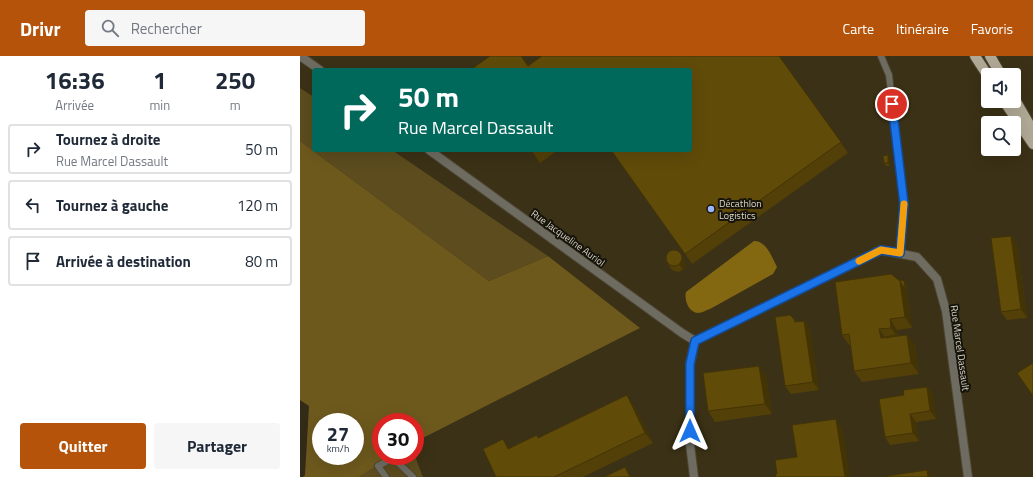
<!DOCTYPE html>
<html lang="fr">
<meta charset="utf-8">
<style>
body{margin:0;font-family:"Titillium Web",sans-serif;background:#f6f6f7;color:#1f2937;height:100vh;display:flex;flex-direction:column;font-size:15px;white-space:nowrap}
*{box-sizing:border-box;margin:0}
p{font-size:13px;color:#747a83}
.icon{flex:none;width:22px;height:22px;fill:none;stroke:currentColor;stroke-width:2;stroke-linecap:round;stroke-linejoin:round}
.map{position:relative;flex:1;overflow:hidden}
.drawer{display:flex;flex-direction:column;background:#fff;width:300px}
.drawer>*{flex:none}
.guide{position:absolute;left:12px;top:12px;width:380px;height:84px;border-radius:4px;box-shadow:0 4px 16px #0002;background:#00695c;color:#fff;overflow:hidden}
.fabs{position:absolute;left:681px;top:12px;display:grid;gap:8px}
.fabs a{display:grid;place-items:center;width:40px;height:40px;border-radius:4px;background:#fff;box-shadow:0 4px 16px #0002;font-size:20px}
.speed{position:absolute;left:12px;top:357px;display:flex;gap:8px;font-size:20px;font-weight:700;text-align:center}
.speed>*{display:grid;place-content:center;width:52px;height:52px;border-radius:50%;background:#fff;box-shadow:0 4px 16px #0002;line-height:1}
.speed small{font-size:10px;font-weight:400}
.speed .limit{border:6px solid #d22;background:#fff;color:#111}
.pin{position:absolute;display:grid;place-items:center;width:34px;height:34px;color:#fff;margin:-17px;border:2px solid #fff;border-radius:50%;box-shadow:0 1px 4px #0007}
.me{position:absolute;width:44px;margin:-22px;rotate:0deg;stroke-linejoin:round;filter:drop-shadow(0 0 3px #0008)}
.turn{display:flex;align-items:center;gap:14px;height:84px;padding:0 20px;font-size:18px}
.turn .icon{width:52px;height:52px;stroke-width:2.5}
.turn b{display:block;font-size:28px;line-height:34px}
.eta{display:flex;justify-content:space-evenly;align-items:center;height:68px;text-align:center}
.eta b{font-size:24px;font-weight:700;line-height:28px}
.cta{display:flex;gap:8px;margin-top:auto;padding:8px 20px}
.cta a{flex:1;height:46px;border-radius:4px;background:#b45309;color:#fff;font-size:16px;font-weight:700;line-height:46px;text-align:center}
.cta a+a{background:#f6f6f7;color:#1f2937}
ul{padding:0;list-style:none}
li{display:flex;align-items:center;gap:12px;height:50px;margin:0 8px 6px;padding:0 12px;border:2px solid #e0e1e3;border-radius:4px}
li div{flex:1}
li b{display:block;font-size:15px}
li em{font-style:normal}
header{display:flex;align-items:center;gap:24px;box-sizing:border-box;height:56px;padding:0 20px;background:#b45309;color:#fff}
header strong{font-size:19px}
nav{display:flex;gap:22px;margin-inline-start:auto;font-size:14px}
.search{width:280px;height:36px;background:#f6f6f7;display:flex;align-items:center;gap:10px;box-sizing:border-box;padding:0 14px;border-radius:4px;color:#747a83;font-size:15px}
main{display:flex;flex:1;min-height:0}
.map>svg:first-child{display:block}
.built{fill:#3b3116;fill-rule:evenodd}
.green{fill:#5c4c1e}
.forest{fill:#6e591d;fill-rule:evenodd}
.water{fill:#836811}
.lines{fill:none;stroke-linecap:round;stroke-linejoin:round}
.lane-casing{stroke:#4e4633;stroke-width:8}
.street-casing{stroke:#4e4633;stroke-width:10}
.primary-casing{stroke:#4e4633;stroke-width:12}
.lane{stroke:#6e6b61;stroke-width:6}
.street{stroke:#6e6b61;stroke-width:8}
.primary{stroke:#b0a995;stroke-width:10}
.wall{fill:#534008}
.shaded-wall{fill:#433406}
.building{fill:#604b09;stroke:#433406}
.route-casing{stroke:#114b97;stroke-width:10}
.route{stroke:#1a73e8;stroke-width:7}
.slow{stroke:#f59e0b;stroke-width:7}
.poi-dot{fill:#9cb4fd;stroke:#17140b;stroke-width:1.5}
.labels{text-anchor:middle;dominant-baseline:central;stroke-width:4;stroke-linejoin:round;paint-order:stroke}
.poi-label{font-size:10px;fill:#d9d4c8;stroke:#17140b;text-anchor:start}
.street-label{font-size:10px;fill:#d9d4c8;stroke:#17140b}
</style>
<header>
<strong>Drivr</strong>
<div class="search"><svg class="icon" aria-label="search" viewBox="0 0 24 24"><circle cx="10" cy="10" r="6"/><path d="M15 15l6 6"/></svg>Rechercher</div>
<nav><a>Carte</a><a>Itinéraire</a><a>Favoris</a></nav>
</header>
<main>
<section class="drawer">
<div class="eta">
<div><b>16:36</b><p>Arrivée</p></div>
<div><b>1</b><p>min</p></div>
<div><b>250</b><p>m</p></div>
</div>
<ul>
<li><svg class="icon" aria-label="right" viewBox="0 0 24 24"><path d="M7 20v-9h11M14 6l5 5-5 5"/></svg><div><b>Tournez à droite</b><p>Rue Marcel Dassault</p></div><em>50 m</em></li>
<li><svg class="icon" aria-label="left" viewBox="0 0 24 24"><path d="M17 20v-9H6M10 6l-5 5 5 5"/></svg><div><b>Tournez à gauche</b></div><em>120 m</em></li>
<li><svg class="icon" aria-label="arrive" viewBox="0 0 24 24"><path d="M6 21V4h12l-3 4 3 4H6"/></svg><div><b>Arrivée à destination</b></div><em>80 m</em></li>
</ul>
<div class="cta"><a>Quitter</a><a>Partager</a></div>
</section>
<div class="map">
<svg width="733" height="421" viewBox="0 0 733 421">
<rect width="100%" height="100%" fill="#332b17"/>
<path class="built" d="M0 0H733V421H123L115 400V386L340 272 248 200 92 94H390V14H14V41L0 32ZM688 19H714V45H688ZM688 67H714V93H688Z"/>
<g class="green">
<polygon points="0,32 14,41 14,94 92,94 248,200 189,225 0,85"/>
<polygon points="92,400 115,400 123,421 59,421"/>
</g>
<path class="forest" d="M0 85 189 225 248 200 340 272 115 386V366H81V400H92L59 421H3L5 419 9 350 0 344ZM21 366H55V400H21Z"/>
<path class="water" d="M454 185C467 185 472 202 477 211L473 218 410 253C406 254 402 257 398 257 388 256 384 243 386 236Z"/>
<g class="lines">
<defs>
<g id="lane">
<polyline points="581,0 589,19 604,148 600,197"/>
<polyline points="86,421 78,410 93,402 113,421"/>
</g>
<g id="street">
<polyline points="0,0 20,14"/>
<polyline points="129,94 382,277 395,285"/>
<polyline points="395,285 581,194 617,201 637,223 646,255 668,421"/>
<polyline points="394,421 390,388 390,308 395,285"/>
</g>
<g id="primary">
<polyline points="675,0 688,20"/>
<polyline points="690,0 701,19"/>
<polyline points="714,42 733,75"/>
<polyline points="704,45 733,88"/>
</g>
</defs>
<use href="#lane" class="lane-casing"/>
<use href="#street" class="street-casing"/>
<use href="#primary" class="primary-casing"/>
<use href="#lane" class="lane"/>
<use href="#street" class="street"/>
<use href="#primary" class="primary"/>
</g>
<g class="wall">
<polygon points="479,0 548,97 392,208 311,94 390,14 228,10"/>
<polygon points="231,94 258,94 240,107"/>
<polygon points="590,102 590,110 586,110 584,107"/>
<polygon points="711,180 717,188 727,262 707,264 701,256"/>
<polygon points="379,196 383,202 386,209 383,214 378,216 372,214 368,208"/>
<polygon points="604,224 606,227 612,272 597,274 598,280 607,279 615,289 619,318 562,326 554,315 551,289 549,289 542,279 600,225"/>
<polygon points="494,263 496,266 504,265 510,273 519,334 491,338 485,330"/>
<polygon points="466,320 472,358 415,366 408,355"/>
<polygon points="627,331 633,339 636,363 616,366 619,385 590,389 585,381"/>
<polygon points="334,350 353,387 283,421 196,421 210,392 237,379 239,382"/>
</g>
<g class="shaded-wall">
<polygon points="588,99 590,102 590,110 588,107"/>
<polygon points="711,180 717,188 727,262 721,253"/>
<polygon points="379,196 383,202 386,209 383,214 379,208"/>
<polygon points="604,224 606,227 612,272 605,261 600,225"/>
<polygon points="590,263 597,274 599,291 596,279 591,272"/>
<polygon points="504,265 510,273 519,334 513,326"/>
<polygon points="579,273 587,284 581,282"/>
<polygon points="607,279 615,289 619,318 611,307"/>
<polygon points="459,310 466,320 472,358 465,348"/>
<polygon points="627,331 633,339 636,363 630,355"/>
<polygon points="327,339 334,350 353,387 345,377"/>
<polygon points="610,358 616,366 619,385 613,377"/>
<polygon points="536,363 543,374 550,421 545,421"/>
<polygon points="203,383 210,393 208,393"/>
<polygon points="325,411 332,421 330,421"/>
<polygon points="627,414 632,421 628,421"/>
</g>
<g class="building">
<polygon points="190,0 221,0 228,10 242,0 479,0 541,86 385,198 311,94 390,94 390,14 174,14 173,12"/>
<polygon points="231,94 236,94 233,96"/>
<polygon points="588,99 588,107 584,107 583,100"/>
<polygon points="711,180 721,253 701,256 691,182"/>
<circle cx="374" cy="202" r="8"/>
<polygon points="591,218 600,225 605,261 590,263 591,272 579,273 581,282 607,279 611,307 554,315 549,278 542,279 535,226"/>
<polygon points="604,224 605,233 600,225"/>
<polygon points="490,259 494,263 495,266 504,265 513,326 485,330 475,261"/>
<polygon points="596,279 596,280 585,282 585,281"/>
<polygon points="733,307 733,340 717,317"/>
<polygon points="459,310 465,348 408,355 403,317"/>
<polygon points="627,331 630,355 610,358 613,377 585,381 579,343 604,339 603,334"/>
<polygon points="327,339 345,377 254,421 196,421 183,393 203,383 208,393 237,379 238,382"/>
<polygon points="536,363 545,421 476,421 475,418 477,418 475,404 497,401 492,369"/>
<polygon points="325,411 330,421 304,421"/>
<polygon points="627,414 628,421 587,421 587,420"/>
</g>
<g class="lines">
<defs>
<polyline id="route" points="390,375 390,308 395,285 581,194 600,197 604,148 592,48"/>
</defs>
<use href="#route" class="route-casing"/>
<use href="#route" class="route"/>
<polyline class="slow" points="559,205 581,194 600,197 604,148"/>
</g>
<circle class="poi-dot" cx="411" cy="153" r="4"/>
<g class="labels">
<g class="poi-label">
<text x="419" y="147">Décathlon<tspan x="419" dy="12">Logistics</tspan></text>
</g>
<g class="street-label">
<text transform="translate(268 182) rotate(36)">Rue Jacqueline Auriol</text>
<text transform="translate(660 292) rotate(82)">Rue Marcel Dassault</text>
</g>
</g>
</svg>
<div class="fabs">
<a><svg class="icon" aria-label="sound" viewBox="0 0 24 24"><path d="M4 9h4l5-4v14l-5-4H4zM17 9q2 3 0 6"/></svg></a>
<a><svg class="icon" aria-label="search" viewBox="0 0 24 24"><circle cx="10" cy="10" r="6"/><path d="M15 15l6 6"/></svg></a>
</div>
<div class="speed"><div>27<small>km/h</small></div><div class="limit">30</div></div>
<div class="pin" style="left:592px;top:48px;background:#d93025"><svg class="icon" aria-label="arrive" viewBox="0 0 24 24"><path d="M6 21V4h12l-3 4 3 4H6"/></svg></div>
<svg class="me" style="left:390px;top:375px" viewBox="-20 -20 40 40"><path d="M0-17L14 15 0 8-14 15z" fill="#1a73e8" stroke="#fff" stroke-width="4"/></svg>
<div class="guide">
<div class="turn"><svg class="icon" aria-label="right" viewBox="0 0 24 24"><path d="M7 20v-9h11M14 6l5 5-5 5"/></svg><div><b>50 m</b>Rue Marcel Dassault</div></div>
</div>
</div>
</main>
